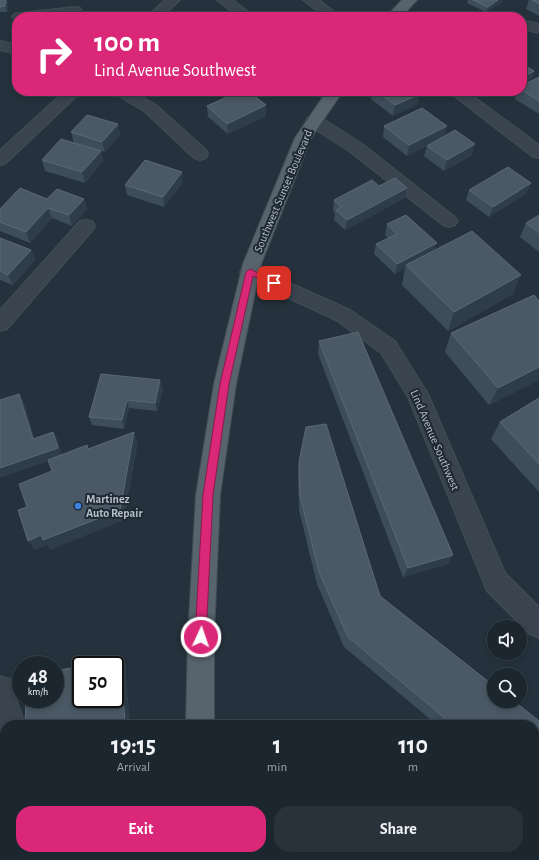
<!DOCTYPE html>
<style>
body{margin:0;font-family:"Alegreya Sans",sans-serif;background:#29323a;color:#f1f3f6;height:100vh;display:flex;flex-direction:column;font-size:15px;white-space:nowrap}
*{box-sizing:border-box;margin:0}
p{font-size:13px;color:#a0a5aa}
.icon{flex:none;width:22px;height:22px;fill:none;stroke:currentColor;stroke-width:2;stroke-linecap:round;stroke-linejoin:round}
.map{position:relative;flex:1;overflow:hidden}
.panel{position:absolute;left:0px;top:720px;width:539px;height:140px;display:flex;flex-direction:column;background:#1c262e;border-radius:16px 16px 0 0;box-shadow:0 2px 6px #0003,0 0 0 1px #3a434a}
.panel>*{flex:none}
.guide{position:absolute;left:12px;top:12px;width:515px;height:84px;border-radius:16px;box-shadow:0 2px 6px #0003,0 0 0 1px #3a434a;background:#db2777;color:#fff;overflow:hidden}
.tools{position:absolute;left:487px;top:620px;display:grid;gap:8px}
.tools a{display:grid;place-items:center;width:40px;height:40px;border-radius:50%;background:#1c262e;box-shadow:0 2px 6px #0003,0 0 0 1px #3a434a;font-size:20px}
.speed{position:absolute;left:12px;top:656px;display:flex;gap:8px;font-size:20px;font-weight:700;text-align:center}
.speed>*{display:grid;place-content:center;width:52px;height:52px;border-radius:50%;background:#1c262e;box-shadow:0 2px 6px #0003,0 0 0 1px #3a434a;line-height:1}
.speed small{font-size:10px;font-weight:400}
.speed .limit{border:2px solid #111;border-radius:6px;background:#fff;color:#111}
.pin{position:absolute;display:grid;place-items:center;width:34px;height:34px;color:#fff;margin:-17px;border-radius:8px;box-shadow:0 2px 6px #0006}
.me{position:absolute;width:44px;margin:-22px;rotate:3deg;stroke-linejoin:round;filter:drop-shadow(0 0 3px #0008)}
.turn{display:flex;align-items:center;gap:14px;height:84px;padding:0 16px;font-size:18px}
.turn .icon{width:52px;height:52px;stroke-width:2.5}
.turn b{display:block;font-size:28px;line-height:34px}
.eta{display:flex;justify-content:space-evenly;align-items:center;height:68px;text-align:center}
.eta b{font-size:24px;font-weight:600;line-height:28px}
.cta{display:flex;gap:8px;margin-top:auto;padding:8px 16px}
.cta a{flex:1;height:46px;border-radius:16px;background:#db2777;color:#fff;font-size:16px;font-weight:600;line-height:46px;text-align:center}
.cta a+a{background:#29323a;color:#f1f3f6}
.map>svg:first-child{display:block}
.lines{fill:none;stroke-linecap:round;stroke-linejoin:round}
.minor-casing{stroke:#424d57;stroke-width:2}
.major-casing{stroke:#424d57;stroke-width:2}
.minor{fill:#39444e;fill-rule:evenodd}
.major{fill:#57636d;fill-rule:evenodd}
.wall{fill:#3d4d59}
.shaded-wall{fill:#2e3d49}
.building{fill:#4a5965;stroke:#5b6975}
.route{fill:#db2777;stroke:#8e194d}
.shop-dot{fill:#3f7fe0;stroke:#1e2933;stroke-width:1.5}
.labels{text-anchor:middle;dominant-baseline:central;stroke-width:4;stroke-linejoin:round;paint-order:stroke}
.street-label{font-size:12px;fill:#b5bfc9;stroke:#1e2933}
.poi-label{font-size:12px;font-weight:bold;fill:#b5bfc9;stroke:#1e2933;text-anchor:start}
</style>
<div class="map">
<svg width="539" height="860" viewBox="0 0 539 860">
<rect width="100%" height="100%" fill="#25323d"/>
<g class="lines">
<defs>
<g id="minor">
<polygon points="165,0 180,0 162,17 147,17"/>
<polygon points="217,0 233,0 247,11 245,14 235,14"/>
<polygon points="303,0 319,0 341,17 325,17"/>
<polygon points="75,7 80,8 82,11 80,14 59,17 17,17 17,21 12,17 14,14 19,13"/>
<polygon points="522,20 539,24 539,33 522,29"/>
<polygon points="0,41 17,45 17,54 0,50"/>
<polygon points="65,91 82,91 6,163 0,165 0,150"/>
<polygon points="113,91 132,91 156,105 206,150 208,154 206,158 200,160 194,158 144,111 115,94"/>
<polygon points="448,91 466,91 539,145 539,158 533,157"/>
<polygon points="314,116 320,117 361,143 455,217 458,221 455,225 449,227 443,225 349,151 308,125 306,121 308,117"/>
<polygon points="86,220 92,221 95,226 92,231 7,329 0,331 0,310 80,221"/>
<polygon points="250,265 350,310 395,341 428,394 505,573 539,607 539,638 530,634 487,591 408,397 381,353 336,320 243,277 240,272 243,267"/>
<polygon points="0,676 10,679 25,725 5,725 5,736 0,732"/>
<polygon points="61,855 93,855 95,860 63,860"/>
</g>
<g id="major">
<polygon points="402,0 417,0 401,17 386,17"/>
<polygon points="327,91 343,91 311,138 261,264 236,384 220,495 214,637 214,725 186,725 188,637 196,495 214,384 243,264 295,138"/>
<rect x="183" y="855" width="30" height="5"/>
</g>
</defs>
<use href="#minor" class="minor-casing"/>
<use href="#major" class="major-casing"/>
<use href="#minor" class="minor"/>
<use href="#major" class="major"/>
</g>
<g class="wall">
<polygon points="0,0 7,0 8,4 7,12 0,12"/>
<polygon points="468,0 502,0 502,2 486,12 467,3"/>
<polygon points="529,0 539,0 539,16 526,9"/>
<polygon points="522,64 534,71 531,81 539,77 539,114 515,99 517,91 522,91"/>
<polygon points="233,91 256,91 251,93 266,105 266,116 228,134 208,117 207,106 235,93"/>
<polygon points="372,91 416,91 418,104 393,116 371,99"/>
<polygon points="118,124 120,135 105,152 101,151 103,161 85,183 45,171 42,160 97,150 74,143 71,132"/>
<polygon points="384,126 444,136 472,155 444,171 424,156 427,146 407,156 383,137"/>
<polygon points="183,182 164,207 127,195 125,185"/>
<polygon points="379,186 407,188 405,198 345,230 334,220 335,213 333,210 334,200"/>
<polygon points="469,190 527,193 489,217 466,200"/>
<polygon points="47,199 84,199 87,209 72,226 52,218 30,243 0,231 0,209"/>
<polygon points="539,215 539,252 520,237 526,223"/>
<polygon points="387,224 435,250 513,294 448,331 402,285 405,268 395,274 374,254 376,244 388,238 385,235"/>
<polygon points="0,238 31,250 35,260 13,285 0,280"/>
<polygon points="539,301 539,380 489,405 445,352 451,333"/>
<polygon points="319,341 448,564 403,577 318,354"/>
<polygon points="101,374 163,389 157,411 129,408 124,429 92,425 89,417"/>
<polygon points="539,398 539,492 491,439 500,422"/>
<polygon points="299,462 380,596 539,721 539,811 534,807 534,725 437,725 344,647 317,584 299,510 298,478"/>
</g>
<g class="shaded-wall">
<polygon points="6,0 7,0 8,4 7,12 5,6"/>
<polygon points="498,0 502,0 502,2 486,12 488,7"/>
<polygon points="534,71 530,82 522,87 522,78"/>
<polygon points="242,91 256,91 242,98"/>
<polygon points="420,94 418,104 393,116 395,105"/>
<polygon points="266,105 266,116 228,134 227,124"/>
<polygon points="118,124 120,135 105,152 102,142"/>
<polygon points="447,126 444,137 407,156 409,145"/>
<polygon points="475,144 472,155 444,171 447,160"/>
<polygon points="101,151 103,161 85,183 82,172"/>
<polygon points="182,172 183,182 164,207 163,197"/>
<polygon points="531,183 527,193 489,217 493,207"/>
<polygon points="407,188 405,198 345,230 347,220"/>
<polygon points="84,199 87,209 72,226 69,215"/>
<polygon points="48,208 52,218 30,243 26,232"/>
<polygon points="437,243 434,253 406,265 405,268 395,274 397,264"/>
<polygon points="31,250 35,260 13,285 8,275"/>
<polygon points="521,275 513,294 448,331 454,312"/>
<polygon points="539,367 539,380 489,405 498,388"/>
<polygon points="160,380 163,389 157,411 155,403"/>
<polygon points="19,394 24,402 37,447 33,439"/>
<polygon points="127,400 129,408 124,429 122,420"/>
<polygon points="53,432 58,440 62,456 0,478 0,468"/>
<polygon points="134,432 138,443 124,520 50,550 47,545 35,550 28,541"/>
<polygon points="453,555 448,564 403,577 408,568"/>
<polygon points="121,660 126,666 130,725 125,725"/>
</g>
<g class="building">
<polygon points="0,0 6,0 5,6 0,7"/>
<polygon points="473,0 498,0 488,7"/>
<polygon points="532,0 539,0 539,4"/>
<polygon points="522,64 534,71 522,78"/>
<polygon points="539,77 539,101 522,90 522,86"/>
<polygon points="240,91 248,91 266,105 227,124 207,106"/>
<polygon points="376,91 416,91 420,94 395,105"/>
<polygon points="422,108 447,126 409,145 384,126"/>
<polygon points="87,115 118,124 102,142 71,132"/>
<polygon points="455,130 475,144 447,160 427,146"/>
<polygon points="61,139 101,151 82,172 42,160"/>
<polygon points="145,160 182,172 163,197 125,185"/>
<polygon points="508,167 531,183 493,207 469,190"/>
<polygon points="395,178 407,188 347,220 336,210 341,207 334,200 372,180 379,186"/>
<polygon points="20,188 47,199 57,189 84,199 69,215 48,208 26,232 0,222 0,209"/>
<polygon points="406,215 437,243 397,264 376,244 397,234 387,224"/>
<polygon points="539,215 539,233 526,223"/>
<polygon points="472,231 521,275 454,312 406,265"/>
<polygon points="0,238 31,250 8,275 0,271"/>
<polygon points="534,295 539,301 539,367 498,388 451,333"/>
<polygon points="358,332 453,555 408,568 319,341"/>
<polygon points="101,374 160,380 155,403 127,400 122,420 89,417"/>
<polygon points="19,394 33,439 53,432 58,448 0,468 0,400"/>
<polygon points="539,398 539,464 500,422"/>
<polygon points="326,424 380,596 494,686 494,701 514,701 539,721 539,797 534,792 534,725 453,725 348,637 319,572 300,495 299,462 306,427"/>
<polygon points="134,432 120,510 43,540 41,535 28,541 18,510 27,507 19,484 52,471 48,460 87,445 88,449"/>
<polygon points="121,660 125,725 25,725 26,699 55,699 55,671 81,666 81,699 115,699 115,665 89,665"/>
</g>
<polygon class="route" points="250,269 278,283 274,286 253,276 229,384 213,495 206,637 205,641 201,643 197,641 195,637 203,495 220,384 246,272"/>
<circle class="shop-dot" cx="78" cy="506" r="4"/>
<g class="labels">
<g class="street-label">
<text transform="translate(283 191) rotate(-67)">Southwest Sunset Boulevard</text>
<text transform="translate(435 440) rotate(67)">Lind Avenue Southwest</text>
</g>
<g class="poi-label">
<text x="86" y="499">Martinez<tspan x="86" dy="14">Auto Repair</tspan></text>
</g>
</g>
</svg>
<div class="tools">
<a><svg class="icon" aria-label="sound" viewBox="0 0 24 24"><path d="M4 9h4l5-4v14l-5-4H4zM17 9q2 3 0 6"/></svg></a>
<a><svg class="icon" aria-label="search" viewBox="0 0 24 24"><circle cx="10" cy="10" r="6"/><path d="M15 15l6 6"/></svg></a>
</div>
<div class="speed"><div>48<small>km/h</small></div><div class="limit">50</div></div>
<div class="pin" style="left:274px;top:283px;background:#d93025"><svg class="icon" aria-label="arrive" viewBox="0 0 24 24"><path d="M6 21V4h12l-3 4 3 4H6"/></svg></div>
<svg class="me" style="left:201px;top:637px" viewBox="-20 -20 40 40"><circle r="17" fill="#db2777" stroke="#fff" stroke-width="3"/><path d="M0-11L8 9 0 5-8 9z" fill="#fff"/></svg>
<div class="guide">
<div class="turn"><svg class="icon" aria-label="right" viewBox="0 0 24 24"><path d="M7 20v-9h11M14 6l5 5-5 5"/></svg><div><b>100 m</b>Lind Avenue Southwest</div></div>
</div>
<section class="panel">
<div class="eta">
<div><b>19:15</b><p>Arrival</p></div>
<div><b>1</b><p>min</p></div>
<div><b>110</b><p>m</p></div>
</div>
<div class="cta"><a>Exit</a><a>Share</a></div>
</section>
</div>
